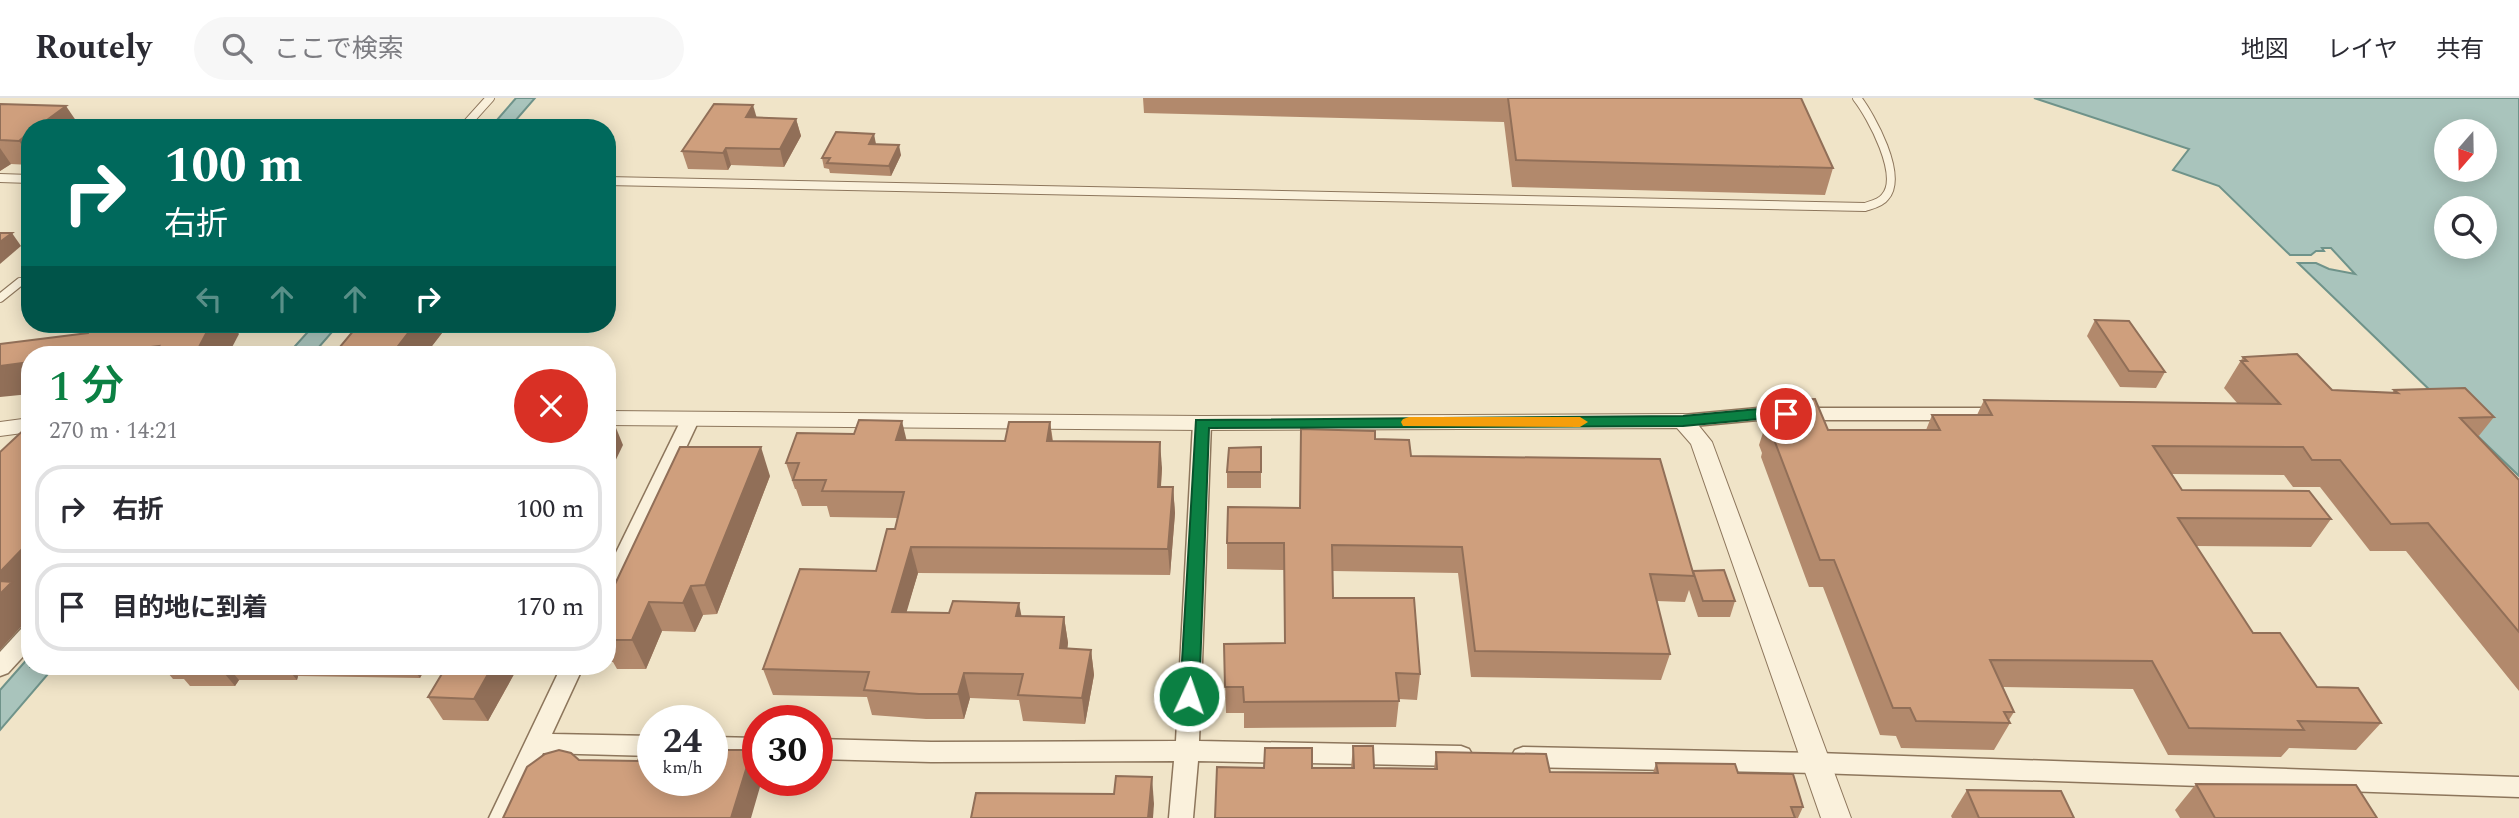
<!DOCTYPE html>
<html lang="ja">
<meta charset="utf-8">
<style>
body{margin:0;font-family:Spectral,"Noto Sans JP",serif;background:#f7f7f7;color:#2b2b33;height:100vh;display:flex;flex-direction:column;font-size:26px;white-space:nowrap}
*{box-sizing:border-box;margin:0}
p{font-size:23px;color:#7c7c81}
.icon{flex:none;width:38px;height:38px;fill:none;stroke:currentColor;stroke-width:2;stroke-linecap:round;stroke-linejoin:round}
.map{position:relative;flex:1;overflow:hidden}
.side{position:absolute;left:21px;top:248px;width:595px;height:329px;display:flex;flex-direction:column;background:#fff;border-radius:28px;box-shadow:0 4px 18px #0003}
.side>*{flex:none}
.guide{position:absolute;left:21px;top:21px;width:595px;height:214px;border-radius:28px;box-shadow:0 4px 18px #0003;background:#00695c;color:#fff;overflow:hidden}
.needle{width:46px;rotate:200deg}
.controls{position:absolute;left:2434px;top:21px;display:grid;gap:14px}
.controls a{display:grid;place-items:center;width:63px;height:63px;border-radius:50%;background:#fff;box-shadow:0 4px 18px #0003;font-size:35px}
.speed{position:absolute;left:637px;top:607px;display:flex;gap:14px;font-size:35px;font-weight:700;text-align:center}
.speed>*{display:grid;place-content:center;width:91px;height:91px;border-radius:50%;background:#fff;box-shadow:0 4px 18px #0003;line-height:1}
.speed small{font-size:18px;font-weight:400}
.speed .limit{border:10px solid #d22;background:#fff;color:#111}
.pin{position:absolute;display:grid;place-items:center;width:60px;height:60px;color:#fff;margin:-30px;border:4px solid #fff;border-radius:50%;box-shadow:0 2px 7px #0007}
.me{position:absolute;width:77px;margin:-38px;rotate:3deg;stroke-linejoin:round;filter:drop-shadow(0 0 5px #0008)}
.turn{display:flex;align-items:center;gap:24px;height:147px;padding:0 28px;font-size:32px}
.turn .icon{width:91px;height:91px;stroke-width:2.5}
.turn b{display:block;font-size:49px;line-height:60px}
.lanes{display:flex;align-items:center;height:66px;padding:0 28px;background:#0003;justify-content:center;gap:35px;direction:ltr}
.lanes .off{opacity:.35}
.round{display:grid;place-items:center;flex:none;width:74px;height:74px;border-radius:37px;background:#f7f7f7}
.overview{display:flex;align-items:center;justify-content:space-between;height:119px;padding:0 28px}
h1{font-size:42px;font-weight:600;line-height:52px;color:#0b8043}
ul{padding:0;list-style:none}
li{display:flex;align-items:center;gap:21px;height:88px;margin:0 14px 10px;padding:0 14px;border:4px solid #e1e1e2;border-radius:28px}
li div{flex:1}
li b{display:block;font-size:26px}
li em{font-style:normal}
header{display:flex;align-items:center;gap:42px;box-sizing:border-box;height:98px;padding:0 35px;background:#fff;border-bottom:2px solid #e1e1e2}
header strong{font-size:33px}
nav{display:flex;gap:38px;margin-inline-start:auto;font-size:24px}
.search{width:490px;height:63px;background:#f7f7f7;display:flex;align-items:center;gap:18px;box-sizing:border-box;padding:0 24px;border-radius:38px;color:#7c7c81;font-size:26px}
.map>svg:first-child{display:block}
.water{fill:#a9c4bc;stroke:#6f938a;stroke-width:2;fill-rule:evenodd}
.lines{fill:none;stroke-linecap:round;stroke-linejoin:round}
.service-casing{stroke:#8d765c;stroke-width:10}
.minor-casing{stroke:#8d765c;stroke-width:3}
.tertiary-casing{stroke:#8d765c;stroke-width:2}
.service{stroke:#faf1dc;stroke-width:8}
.minor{fill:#faf1dc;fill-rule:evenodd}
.tertiary{fill:#faf1dc;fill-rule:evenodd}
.wall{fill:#b2896c}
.shaded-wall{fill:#916f58}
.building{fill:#cf9f7d;stroke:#916f58;stroke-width:2}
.route{fill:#0b8043;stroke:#07532c;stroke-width:2}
.slow{fill:#f59e0b}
</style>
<header>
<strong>Routely</strong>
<div class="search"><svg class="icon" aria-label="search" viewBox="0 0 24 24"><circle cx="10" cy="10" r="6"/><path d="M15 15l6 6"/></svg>ここで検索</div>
<nav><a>地図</a><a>レイヤ</a><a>共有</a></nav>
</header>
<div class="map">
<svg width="2519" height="720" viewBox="0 0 2519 720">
<rect width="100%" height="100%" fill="#f0e4c8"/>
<g class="water">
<polygon points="516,0 535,0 509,30 490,30"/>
<path d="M2034 0H2519V378L2298 165H2316L2329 171 2355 176 2331 150H2322L2324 153H2316L2311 157H2290L2219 88 2173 72 2189 51ZM2446 33H2485V72H2446ZM2446 110H2485V149H2446Z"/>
<polygon points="315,226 339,226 312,257 287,257"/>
<polygon points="30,558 30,569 54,569 0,632 0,592"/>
</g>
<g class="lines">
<defs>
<g id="service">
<polyline points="463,30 490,0"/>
<polyline points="0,80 30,81"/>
<path d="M607 83 1865 109C1871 107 1881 105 1885 99 1904 78 1871 18 1857 0"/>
<polyline points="0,200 20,184"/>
</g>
<g id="minor">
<polygon points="1758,310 2002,310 2009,312 2011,316 2009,320 2002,322 1758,322 1683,329 1676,327 1674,323 1676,319 1683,317"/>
<polygon points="690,316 697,318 699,322 618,495 615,501 607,503 607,473 681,322 683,318"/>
<polygon points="1202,319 1209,321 1211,325 1199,643 1461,648 1469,651 1473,658 1469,665 1461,668 1198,663 1193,720 1169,720 1174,663 931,664 817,661 817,641 931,644 1176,643 1193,325 1195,321"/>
<polygon points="30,528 30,551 8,575 0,578 0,554 22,530"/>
<polygon points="561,569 583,569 552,636 653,638 653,658 543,655 513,720 489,720"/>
<polygon points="712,639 758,640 758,660 712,659"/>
<polygon points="1523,649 1817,655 2519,679 2519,699 1817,675 1523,669 1515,666 1511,659 1515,652"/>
</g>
<g id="tertiary">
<polygon points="607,313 1202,318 1683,316 1691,318 1712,344 1851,720 1821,720 1691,346 1677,330 1202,332 607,327"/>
<polygon points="30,320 30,334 0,338 0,324"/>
</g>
</defs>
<use href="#service" class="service-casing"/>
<use href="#minor" class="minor-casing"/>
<use href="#tertiary" class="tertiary-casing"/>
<use href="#service" class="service"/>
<use href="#minor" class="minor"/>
<use href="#tertiary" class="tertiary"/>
</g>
<g class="wall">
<polygon points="1143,0 1801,0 1833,70 1825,97 1512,89 1504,24 1144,15"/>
<polygon points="0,6 30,30 30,67 11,66 0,73"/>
<polygon points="757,19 796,21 801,38 784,69 731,67 728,72 688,71 682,53"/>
<polygon points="876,46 901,57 891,78 830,75 829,71 824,70 822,60"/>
<polygon points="2095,222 2165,274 2156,290 2120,289 2087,238"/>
<polygon points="449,226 425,257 343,257 339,250"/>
<polygon points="2243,259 2332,292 2392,295 2394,292 2494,319 2478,339 2519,382 2519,593 2406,453 2370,453 2320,389 2293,389 2284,377 2171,376 2182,392 2331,421 2311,449 2196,448 2253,535 2317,589 2381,625 2356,652 2289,650 2281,659 2168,657 2133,591 2003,589 2014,614 2009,622 2010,625 1994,652 1901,650 1896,638 1880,637 1823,489 1809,489 1761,359 1762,355 1759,347 1768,319 1772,319 1778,302 1828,332 1926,332 1932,317 1977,317 1984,302 2238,306 2224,290"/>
<polygon points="1050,324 1053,343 1162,370 1161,389 1173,389 1175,415 1170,477 918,475 906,514 1064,519 1068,545 1067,551 1091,552 1094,577 1085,626 1023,623 1019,602 970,600 964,621 926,621 872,617 867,599 773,597 763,571 876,473 895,431 897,420 830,419 827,408 802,408 796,391 795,391 786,365 907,342 1005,343"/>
<polygon points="1375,341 1411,358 1692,474 1735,503 1730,519 1698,519 1689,492 1685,504 1656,503 1670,556 1661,582 1471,579 1458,475 1333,473 1333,500 1420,576 1417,602 1399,601 1396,629 1244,630 1244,615 1226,615 1224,546 1284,545 1284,472 1227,471 1227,445 1299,410"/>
<polygon points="1261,349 1261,390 1227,390 1227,374"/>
<polygon points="770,378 717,516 703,517 695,534 662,533 646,571 617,571 613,564 607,564 607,503"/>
<polygon points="90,569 115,569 114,571 91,570"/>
<polygon points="163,569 426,569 420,580 298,578 297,582 239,582 235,588 190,588 184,581 173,581"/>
<polygon points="518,569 488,623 443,622 428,599"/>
<polygon points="1353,648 1374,670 1434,671 1436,654 1550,674 1653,675 1656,665 1738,675 1803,709 1798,720 1215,720 1312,670 1351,670"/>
<polygon points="2196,686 2377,720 2180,720 2175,712"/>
<polygon points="1967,692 2074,720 1952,720 1951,718"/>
</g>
<g class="shaded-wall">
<polygon points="753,7 758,24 746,19"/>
<polygon points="66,8 81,30 36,30"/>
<polygon points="796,21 801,38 784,69 780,51"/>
<polygon points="30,34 30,59 19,43"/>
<polygon points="874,36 876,46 869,46"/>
<polygon points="899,47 901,57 891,78 889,68"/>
<polygon points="0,50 11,66 0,73"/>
<polygon points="726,50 731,67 728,72 723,55"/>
<polygon points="12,135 21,148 0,166 0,144"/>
<polygon points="211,226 232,226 239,236 228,257 85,257"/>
<polygon points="415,226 449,226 425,257 398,257 395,252"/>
<polygon points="30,264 30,296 0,299 0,268"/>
<polygon points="612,320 623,347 611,372 607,364 607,328"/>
<polygon points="902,323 908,348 896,342"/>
<polygon points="1050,324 1053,349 1047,343"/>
<polygon points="1160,344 1162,370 1159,415 1158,389"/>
<polygon points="761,349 770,378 717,516 705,487"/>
<polygon points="1173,389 1175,415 1170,477 1168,451"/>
<polygon points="25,448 30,453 30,496 26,500 30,503 30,519 0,552 0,474"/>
<polygon points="911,449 918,475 899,540 892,514"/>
<polygon points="691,488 703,517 695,534 683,505"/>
<polygon points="649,504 662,533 646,571 632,542"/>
<polygon points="1019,505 1024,531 1016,518"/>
<polygon points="1064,519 1068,545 1064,576 1060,550"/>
<polygon points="1091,552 1094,577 1085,626 1082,600"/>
<polygon points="219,569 228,569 239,582 235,588"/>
<polygon points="286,569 291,569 298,578 297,582"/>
<polygon points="412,569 426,569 420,580"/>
<polygon points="492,569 518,569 488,623 474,601"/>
<polygon points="964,575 970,600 964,621 958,596"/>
<polygon points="752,652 758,665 758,682 762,682 751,720 731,720"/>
<polygon points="1152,679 1154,706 1153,720 1148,720"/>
</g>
<g class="building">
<polygon points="1508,0 1801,0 1833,70 1516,62"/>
<polygon points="0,6 66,8 36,30 30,30 30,34 19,43 0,42"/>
<polygon points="714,6 753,7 746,19 796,21 780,51 726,50 723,55 682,53"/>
<polygon points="836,34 874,36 869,46 899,47 889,68 827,65 830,60 822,60"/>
<polygon points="0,135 12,135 0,144"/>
<polygon points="2095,222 2129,223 2165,274 2129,273"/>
<polygon points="94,226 211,226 199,249 155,254 159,248 85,257 30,257 30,264 0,268 0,246 88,235"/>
<polygon points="359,226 415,226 395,252 339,250"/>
<polygon points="2297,256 2332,292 2398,295 2394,292 2465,290 2494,319 2460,320 2519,382 2519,534 2428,425 2391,426 2340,362 2312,362 2303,349 2153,348 2182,392 2309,393 2331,421 2178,420 2253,535 2280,535 2317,589 2358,590 2381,625 2298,623 2304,632 2189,630 2152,563 1990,562 2014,614 2004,614 2010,625 1916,623 1910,610 1893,610 1834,462 1820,462 1770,331 1772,331 1768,319 1785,320 1778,302 1815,301 1828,332 1940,332 1932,317 1992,317 1984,302 2280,306 2241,263 2247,263 2243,259"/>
<polygon points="607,320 612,320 607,328"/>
<polygon points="859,322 902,323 896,342 1005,343 1009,324 1050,324 1047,343 1160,344 1158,389 1173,389 1168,451 911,449 892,514 949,515 953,503 1019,505 1016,518 1064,519 1060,550 1091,552 1082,600 1018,597 1023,576 964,575 958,596 919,596 864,592 869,574 763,571 800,471 876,473 887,431 895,431 904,394 822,393 826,382 793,382 799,365 786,365 797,335 854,336"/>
<polygon points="30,326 30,448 25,448 0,474 0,354"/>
<polygon points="1301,331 1375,333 1375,341 1409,342 1411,358 1660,361 1694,478 1650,476 1670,556 1475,553 1462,449 1332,447 1333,500 1414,500 1420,576 1396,575 1399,603 1244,604 1243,589 1225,589 1224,546 1285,545 1284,445 1227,445 1228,409 1300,410"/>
<polygon points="680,349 761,349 705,487 691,488 683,505 649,504 632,542 607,542 607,503"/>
<polygon points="1261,349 1261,374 1227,374 1229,350"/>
<polygon points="1724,472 1735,503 1703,503 1693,473"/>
<polygon points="0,483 12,484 0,496"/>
<polygon points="446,569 492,569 474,601 428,599"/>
<polygon points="645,646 653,646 653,682 712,682 712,652 752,652 731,720 503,720 527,669 545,656 559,652 571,655 579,662 638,663"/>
<polygon points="1353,648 1373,648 1374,670 1437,671 1436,654 1546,656 1550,674 1658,675 1656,665 1735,666 1738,675 1793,676 1803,709 1791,709 1795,720 1215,720 1217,669 1264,670 1265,650 1312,650 1312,670 1354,670"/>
<polygon points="1116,678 1152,679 1148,720 971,720 976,695 1114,696"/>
<polygon points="2196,686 2356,687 2377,720 2215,720"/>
<polygon points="1967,692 2061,693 2074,720 1979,720"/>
</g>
<polygon class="route" points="1758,311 1786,311 1794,316 1786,321 1758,321 1683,328 1209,330 1199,598 1196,604 1189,606 1183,604 1180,598 1196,322 1683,318"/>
<polygon class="slow" points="1409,319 1580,319 1588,324 1580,329 1403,328 1401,324 1403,321"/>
</svg>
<div class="controls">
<a><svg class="needle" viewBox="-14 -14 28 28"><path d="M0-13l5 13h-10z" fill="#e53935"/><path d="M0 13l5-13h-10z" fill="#7c7c81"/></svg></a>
<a><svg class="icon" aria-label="search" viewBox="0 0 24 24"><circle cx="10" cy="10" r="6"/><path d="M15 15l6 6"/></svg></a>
</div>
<div class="speed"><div>24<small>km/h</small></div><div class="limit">30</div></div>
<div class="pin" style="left:1786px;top:316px;background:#d93025"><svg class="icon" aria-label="arrive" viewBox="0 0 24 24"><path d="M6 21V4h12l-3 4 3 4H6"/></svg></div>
<svg class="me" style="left:1189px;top:598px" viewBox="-20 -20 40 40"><circle r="17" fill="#0b8043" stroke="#fff" stroke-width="3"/><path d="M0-11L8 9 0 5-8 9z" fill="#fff"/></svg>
<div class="guide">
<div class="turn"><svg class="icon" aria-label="right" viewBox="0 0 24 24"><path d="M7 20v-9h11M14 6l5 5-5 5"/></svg><div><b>100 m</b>右折</div></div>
<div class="lanes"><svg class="icon off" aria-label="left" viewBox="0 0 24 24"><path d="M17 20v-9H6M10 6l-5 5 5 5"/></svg><svg class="icon off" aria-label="ahead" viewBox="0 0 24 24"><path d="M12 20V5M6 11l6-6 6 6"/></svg><svg class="icon off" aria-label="ahead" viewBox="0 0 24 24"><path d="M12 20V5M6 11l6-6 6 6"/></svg><svg class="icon" aria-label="right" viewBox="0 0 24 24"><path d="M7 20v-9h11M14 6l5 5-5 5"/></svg></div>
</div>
<section class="side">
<div class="overview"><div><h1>1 分</h1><p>270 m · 14:21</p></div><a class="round" style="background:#d93025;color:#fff"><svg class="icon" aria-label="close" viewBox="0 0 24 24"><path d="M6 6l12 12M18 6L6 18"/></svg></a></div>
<ul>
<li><svg class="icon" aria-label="right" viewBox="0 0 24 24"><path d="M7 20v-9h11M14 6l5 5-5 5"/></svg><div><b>右折</b></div><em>100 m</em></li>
<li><svg class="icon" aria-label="arrive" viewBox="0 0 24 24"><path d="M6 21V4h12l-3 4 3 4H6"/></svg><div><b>目的地に到着</b></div><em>170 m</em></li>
</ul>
</section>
</div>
